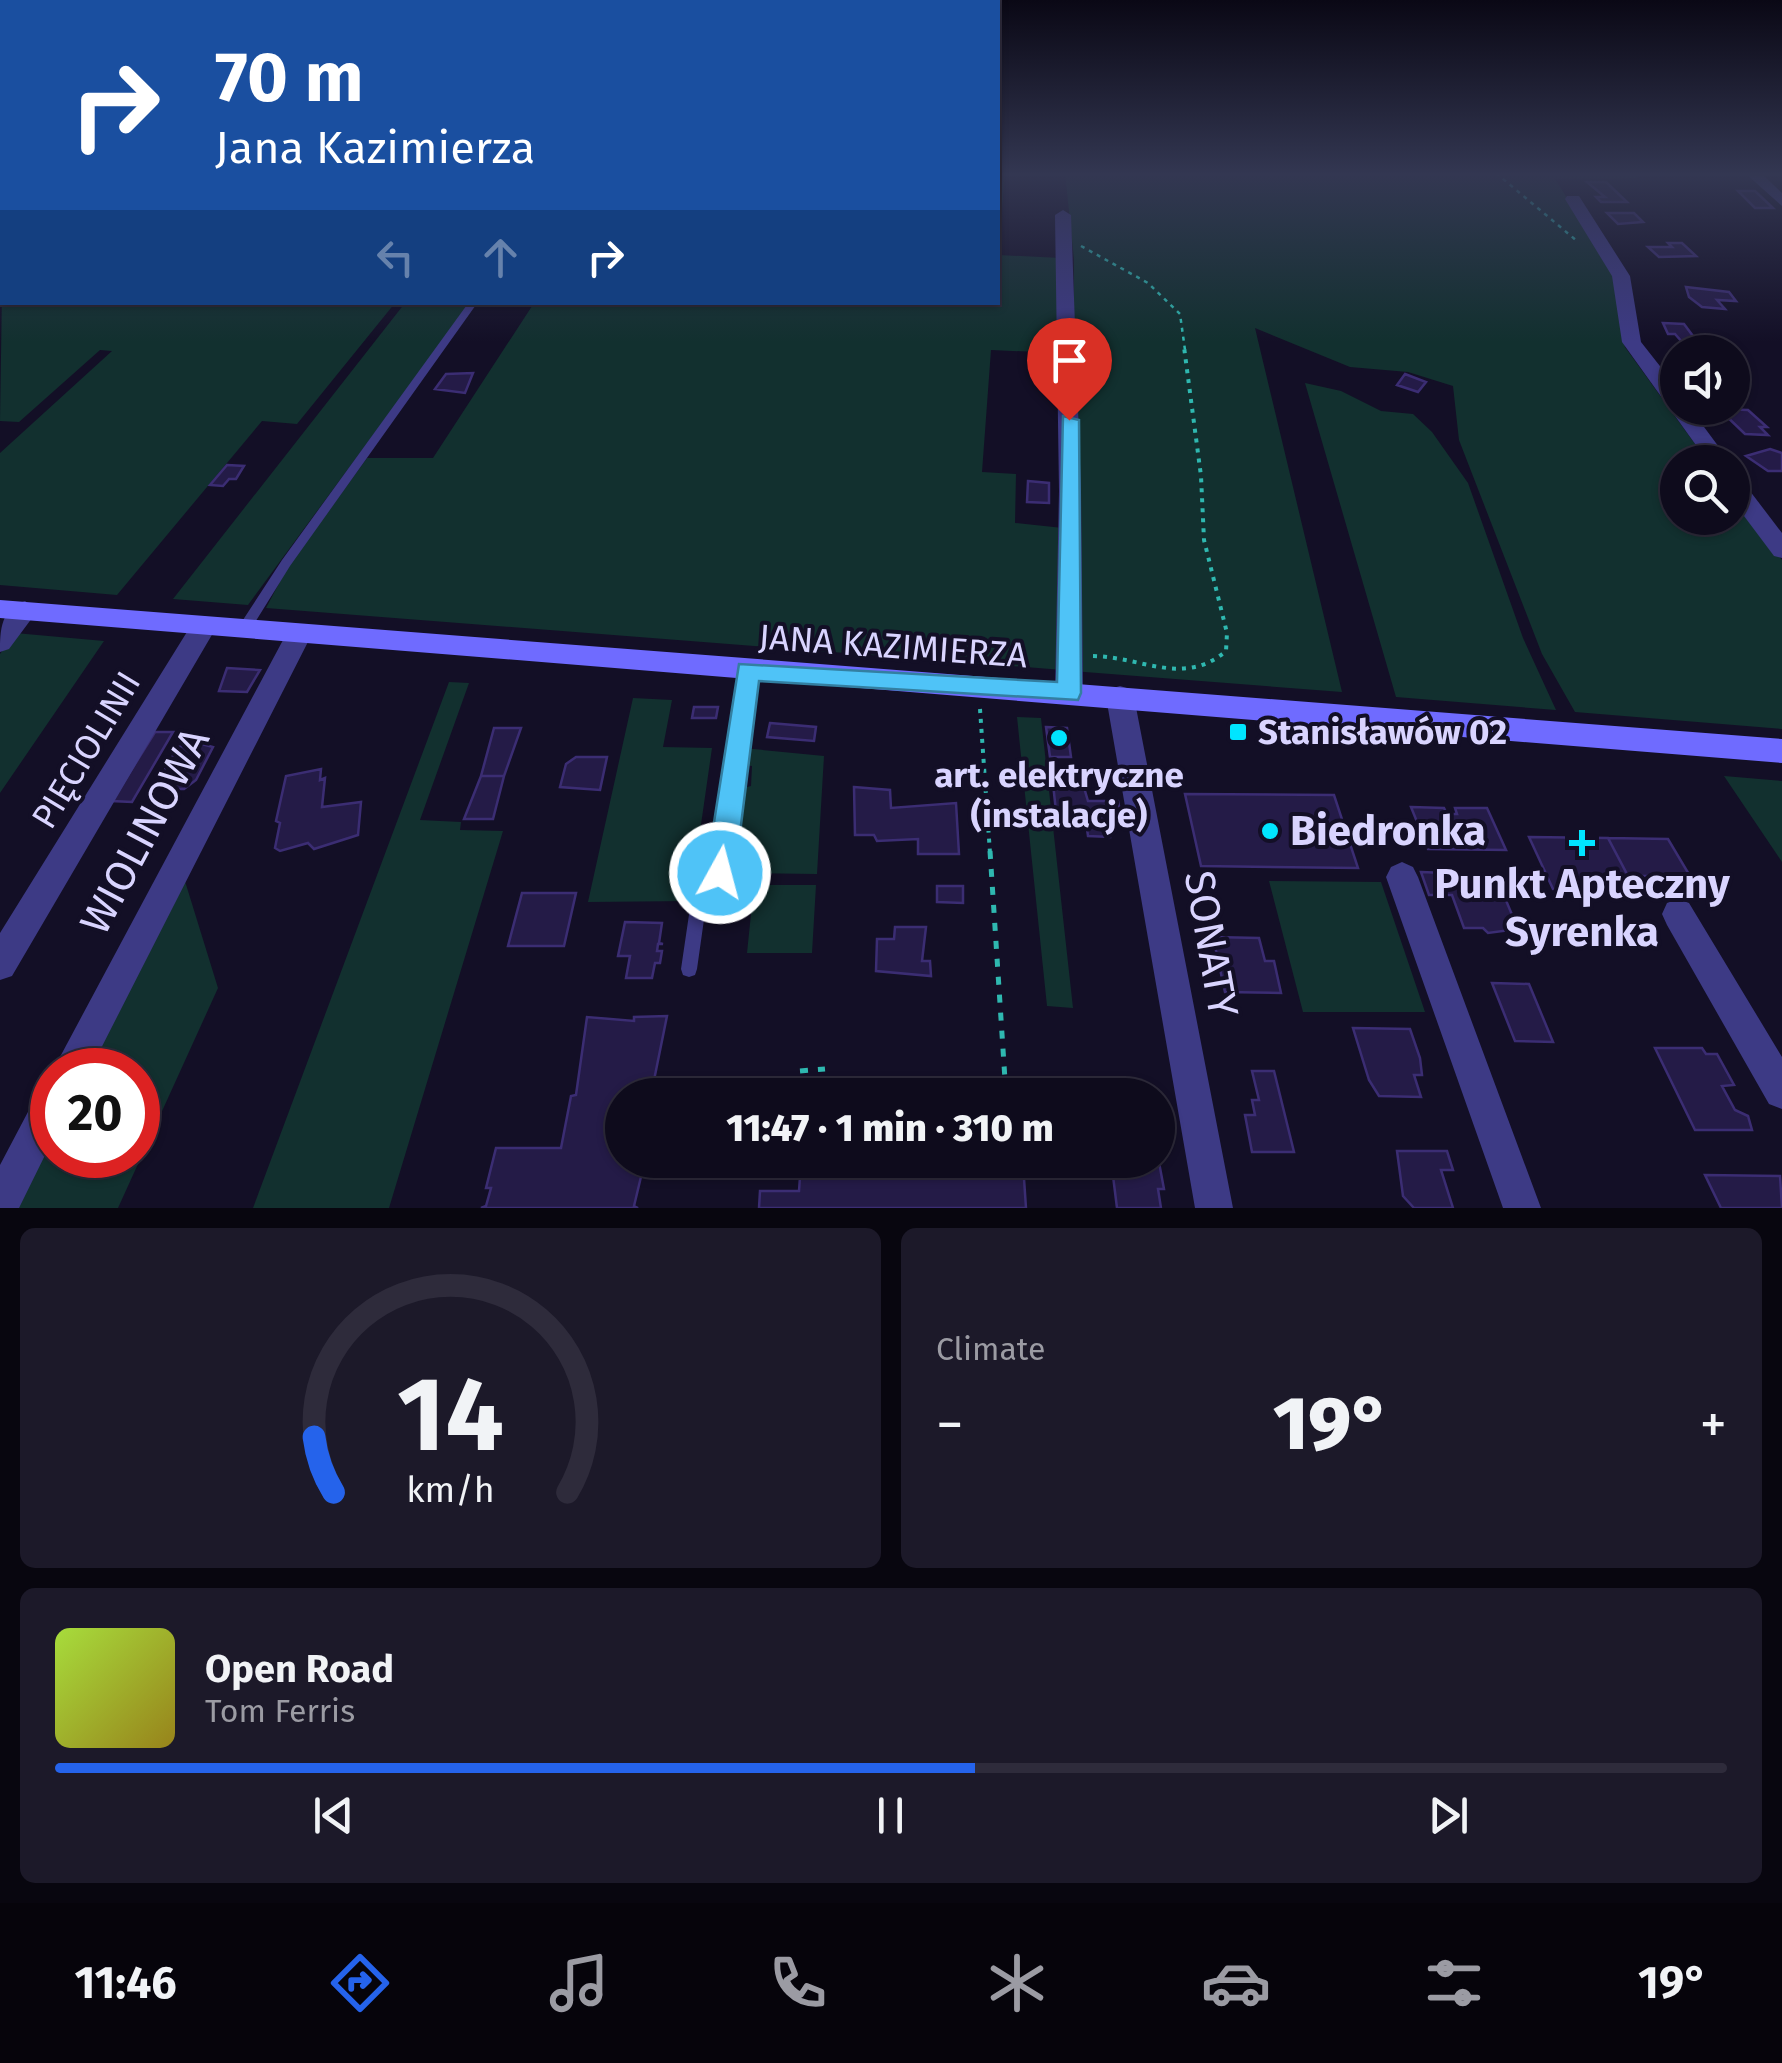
<!DOCTYPE html>
<html lang="en">
<head>
<meta charset="utf-8">
<style>
  :root { --surface:#0e0b1c; --page:#1c1929; --text:#f1f3f6; --muted:#9b9ba3; --line:#2e2b3b; --accent:#2563eb }
  body { margin:0; font-family:"Fira Sans",sans-serif; background:var(--page); color:var(--text); height:100vh; display:flex; flex-direction:column; font-size:38px; white-space:nowrap }
  * { box-sizing:border-box; margin:0 }
  p { font-size:32px; color:var(--muted) }
  .icon { flex:none; width:55px; height:55px; fill:none; stroke:currentColor; stroke-width:2; stroke-linecap:round; stroke-linejoin:round }
  .map { position:relative; height:1208px; overflow:hidden }
  .sheet { display:flex; flex-direction:column; gap:20px; padding:20px; background:#08060f; flex:1 }
  .sheet>* { flex:none }
  .top-card { position:absolute; left:0px; top:0px; width:1000px; height:305px; box-shadow:0 2px 8px #0004,0 0 0 2px var(--line); background:#1a4fa0; color:#fff; overflow:hidden }
  .buttons { position:absolute; left:1660px; top:335px; display:grid; gap:20px }
  .buttons a { display:grid; place-items:center; width:90px; height:90px; border-radius:50%; background:var(--surface); box-shadow:0 2px 8px #0004,0 0 0 2px var(--line); font-size:50px }
  .speed { position:absolute; left:30px; top:1048px; display:flex; gap:20px; font-size:50px; font-weight:700; text-align:center }
  .speed>* { display:grid; place-content:center; width:130px; height:130px; border-radius:50%; background:var(--surface); box-shadow:0 2px 8px #0004,0 0 0 2px var(--line); line-height:1 }
  .speed .limit { border:15px solid #d22; background:#fff; color:#111 }
  .pin { position:absolute; display:grid; place-items:center; width:85px; height:85px; color:#fff; margin:-102px -42px; border-radius:50% 50% 50% 0; rotate:-45deg; box-shadow:0 0 10px #0007 }
  .pin .icon { rotate:45deg }
  .me { position:absolute; width:110px; margin:-55px; rotate:7deg; stroke-linejoin:round; filter:drop-shadow(0 0 8px #0008) }
  .turn { display:flex; align-items:center; gap:35px; height:210px; padding:0 50px; font-size:45px }
  .turn .icon { width:130px; height:130px; stroke-width:2.5 }
  .turn b { display:block; font-size:70px; line-height:85px }
  .lanes { display:flex; align-items:center; height:95px; padding:0 50px; background:#0003; justify-content:center; gap:50px; direction:ltr }
  .lanes .off { opacity:.35 }
  .big { font-size:75px; font-weight:800; line-height:1.1 }
  .sheet .card { flex:1; display:flex; flex-direction:column; justify-content:center; gap:15px; min-width:0; padding:0 35px; border-radius:15px; background:var(--page) }
  .sheet .dial { align-items:center; gap:0 }
  .dial svg { height:260px; overflow:visible; fill:none; stroke:var(--line); stroke-width:7; stroke-linecap:round; text-anchor:middle }
  .dial text { fill:var(--text); stroke:none }
  .song { display:flex; align-items:center; gap:30px }
  .cover { width:120px; height:120px; border-radius:15px; background:linear-gradient(135deg,hsl(80 70% 55%),hsl(50 70% 35%)) }
  .played { height:10px; border-radius:5px; background:linear-gradient(90deg,var(--accent) 55%,var(--line) 55%) }
  .keys { display:flex; justify-content:space-around; direction:ltr }
  .heat { display:flex; justify-content:space-between; align-items:center; font-size:55px; direction:ltr }
  .sheet .tiles { flex:1; display:grid; gap:20px; grid-template-columns:1fr 1fr }
  .card:last-child { grid-column:span 2 }
  .trip { position:absolute; left:605px; top:1078px; width:570px; height:100px; border-radius:50px; background:var(--surface); box-shadow:0 2px 8px #0004,0 0 0 2px var(--line); font-weight:800; line-height:100px; text-align:center }
  .tabs { display:flex; height:160px; justify-content:space-around; align-items:center; background:#06040b; color:var(--muted) }
  .tabs .icon { width:70px; height:70px }
  .tabs .selected { color:var(--accent) }
  .tabs b { font-size:45px; color:var(--text) }
  .map>svg:first-child { display:block }
</style>
</head>
<body>
<div class="map">
<svg width="1782" height="1208" viewBox="0 0 1782 1208">
  <rect width="100%" height="100%" fill="#130f26"/>
  <path fill="#12302f" d="M998 173H1005L998 255 1061 258 1063 353 991 350 982 472 1016 474 1015 523 1063 528V670L266 608 286 570 367 458H433L534 303 998 302Z
    M1065 173H1632L1637 178 1555 179 1615 274 1625 347 1708 462H1678V518H1732L1733 496 1782 560V729L1575 712 1542 654 1459 440 1453 386 1408 372 1350 367 1255 328 1342 692 1072 671 1074 259Z
    M2 290V302L395 303 297 424 262 421 117 595 0 585V453L112 351 100 350 19 422 0 421Z
    M405 303H470L248 605 173 599Z
    M1305 383 1341 391 1381 411 1413 414 1432 432 1468 483 1523 638 1556 710 1396 697Z
    M15 633 104 641 0 793V654Z
    M449 682 469 683 420 820 461 822 460 830 503 831 389 1208H253Z
    M633 698 672 700 663 747 712 748 690 901 588 902Z
    M1017 717 1041 718 1073 1008 1047 1006Z
    M743 748 824 756 817 874 730 873 739 789 751 786 752 766 742 765Z
    M1724 776 1782 781V862Z
    M184 878 218 988 118 1208H11L52 1128V1155H138V1070H83Z
    M1269 881 1381 882 1425 1012H1303Z
    M754 885H816L812 953H747Z"/>
  <path fill="#241b47" stroke="#3b2d73" stroke-width="2.5" d="M1587 182H1606L1627 202H1601L1596 197H1605Z
    M1738 191H1755L1773 208H1755Z
    M1607 213H1634L1643 222 1618 224Z
    M1668 243H1682L1696 256 1659 257 1648 247H1672Z
    M1686 287 1729 292 1736 301 1717 300 1725 309 1702 307 1689 297Z
    M1663 323 1684 324 1699 344 1683 343 1675 334H1668Z
    M473 373 465 393 435 389 446 374Z
    M1405 374 1426 382 1418 392 1397 385Z
    M1719 409 1748 410 1767 427H1760L1768 435 1745 434Z
    M1770 449 1782 453V471H1768L1746 456Z
    M227 465 244 466 236 479H229L223 486 210 485Z
    M1028 481 1049 483V503L1027 502Z
    M227 668 260 670 247 692 219 691Z
    M694 707H718L716 718H692Z
    M770 723 816 727 814 741 767 737Z
    M1046 727 1067 728 1071 757H1050Z
    M494 728H521L504 776H481Z
    M155 732H173L132 802 112 801Z
    M198 743 213 747 196 780 184 789H169L171 780H159L178 747Z
    M576 757H607L600 790 560 787 566 764Z
    M321 769 320 780 325 778 322 807 361 802 358 835 314 849 308 843 280 851 275 848 280 823 276 821 286 776Z
    M1052 774H1080L1088 801H1118L1122 821H1108L1110 837 1088 836 1086 822 1057 821Z
    M481 776H504L493 819H464Z
    M854 787 890 790 891 808 956 803 959 854H918V839L877 841 874 835H855Z
    M1185 794 1334 795 1358 868 1201 866Z
    M1411 807 1444 808 1447 814H1457L1455 808H1487L1506 850 1428 849Z
    M1529 837 1608 838 1628 876 1603 875 1610 889H1553Z
    M1608 838 1668 839 1690 876H1628Z
    M1421 872 1445 873 1447 878 1497 879 1518 929 1488 933 1483 928H1464L1452 895H1429Z
    M937 886H963V903L937 902Z
    M522 893H576L564 946H508Z
    M625 922 662 923 659 943 663 944H658L657 951H662L660 963H655L652 978H626L630 956H618Z
    M895 927H926L922 961H930L931 976 876 971 877 939H894Z
    M1213 937 1259 938 1265 961H1274L1281 993 1225 992Z
    M1492 983 1529 984 1553 1042 1515 1041Z
    M667 1016 651 1095H622V1160H645L634 1206 638 1208H481L486 1206 491 1188H486L496 1148H561L571 1096 576 1095 587 1017 634 1021V1017Z
    M1353 1028 1410 1029 1420 1058 1422 1075H1414L1421 1097 1379 1096 1369 1080Z
    M1655 1048H1702L1706 1054H1717L1734 1085 1722 1086 1735 1110 1748 1116 1752 1130H1695Z
    M1252 1071H1274L1294 1152H1252L1245 1115H1255L1252 1100H1259Z
    M1397 1151H1447L1453 1170H1441L1453 1208H1414L1403 1196Z
    M1158 1157 1164 1189H1158L1161 1208H1117L1111 1160Z
    M801 1163 1023 1164 1026 1208H759L760 1191H799Z
    M1705 1175 1780 1176 1782 1208H1721Z"/>
  <g fill="none" stroke-linecap="round" stroke-linejoin="round">
    <path stroke="#2fb8b0" stroke-width="2.5" stroke-dasharray="4 5" stroke-linecap="butt" d="M1496 173 1577 241
      M1081 246 1148 283 1180 314 1185 350"/>
    <path stroke="#2fb8b0" stroke-width="4" stroke-dasharray="4 6" stroke-linecap="butt" d="M1093 656C1142 657 1184 687 1226 651L1227 633 1204 540 1201 476 1184 347
      M980 709 990 853"/>
    <path stroke="#2fb8b0" stroke-width="5" stroke-dasharray="8 10" stroke-linecap="butt" d="M990 851 1006 1095
      M800 1071 825 1069"/>
    <path fill="#3d3a85" fill-rule="evenodd" d="M469 302H478L290 566 249 632H239L238 629 239 626 282 560Z
      M748 666 753 667 755 671 728 873 726 878 720 880 714 878 713 869 711 870 697 969 695 975 689 977 683 975 681 969 696 867 699 862 716 846 741 671 743 667Z"/>
    <path fill="#3d3a85" fill-rule="evenodd" d="M1745 173H1761L1782 193V206Z
      M1567 196H1579L1630 276 1641 342 1678 389V408H1690L1730 462H1708L1622 342 1612 276 1565 199Z
      M1063 210 1071 215 1081 491 1083 693 1079 701 1069 704 1059 701 1055 693 1059 491 1055 215Z
      M1732 476 1740 478 1782 533V558L1774 556 1732 500Z
      M25 601 38 610 9 649 0 652C0 630 1 608 25 601Z
      M204 616 213 619 217 626 213 633 12 976 0 980V933L195 619Z
      M299 624 308 627 312 634 90 1070H53L290 627Z
      M1120 686 1130 689 1134 697 1233 1208H1195L1106 697 1110 689Z
      M1402 862 1413 867 1418 877 1541 1208H1503L1386 877 1391 867Z
      M1678 899 1689 903 1782 1057V1109L1769 1104 1667 925 1662 914 1667 903Z
      M52 1086V1141L19 1208H0V1165L39 1091Z"/>
    <path fill="#6f6bff" fill-rule="evenodd" d="M0 600 1782 739V763L0 618Z"/>
  </g>
  <linearGradient id="sky" x2="0" y2="1"><stop stop-color="#0a0815"/><stop offset="0.51" stop-color="#333752"/><stop offset="1" stop-color="#333752" stop-opacity="0"/></linearGradient>
  <rect width="1782" height="342" fill="url(#sky)"/>
  <path fill="#4fc3f7" stroke="#337fa1" stroke-width="2.5" d="M1063 416 1079 420 1081 693 1078 700 759 681 735 873 731 882 720 886 710 882 706 873 739 664 1057 682Z"/>
  <g fill="#00e5ff" stroke="#130f26" stroke-width="4">
    <rect x="1228" y="722" width="20" height="20" rx="5"/>
    <circle cx="1059" cy="738" r="10"/>
    <circle cx="1270" cy="831" r="10"/>
    <path d="M1577 828h10v10h10v10h-10v10h-10v-10h-10v-10h10z"/>
  </g>
  <g text-anchor="middle" dominant-baseline="central" stroke-width="8" stroke-linejoin="round" paint-order="stroke">
    <g font-size="35" fill="#d9d4ff" stroke="#130f26">
      <text transform="translate(893 646) rotate(4)">JANA KAZIMIERZA</text>
      <text transform="translate(86 750) rotate(-59)">PIĘCIOLINII</text>
    </g>
    <g font-size="35" font-weight="bold" fill="#d9d4ff" stroke="#130f26" text-anchor="start">
      <text x="1258" y="732">Stanisławów 02</text>
      <text x="1059" y="775" text-anchor="middle">art. elektryczne<tspan x="1059" dy="40">(instalacje)</tspan></text>
    </g>
    <g font-size="42" fill="#d9d4ff" stroke="#130f26">
      <text transform="translate(145 831) rotate(-62)">WIOLINOWA</text>
      <text transform="translate(1211 944) rotate(80)">SONATY</text>
    </g>
    <g font-size="42" font-weight="bold" fill="#d9d4ff" stroke="#130f26" text-anchor="start">
      <text x="1290" y="831">Biedronka</text>
      <text x="1582" y="884" text-anchor="middle">Punkt Apteczny<tspan x="1582" dy="48">Syrenka</tspan></text>
    </g>
  </g>
</svg>
<div class="buttons">
<a><svg class="icon" aria-label="sound" viewBox="0 0 24 24"><path d="M4 9h4l5-4v14l-5-4H4zM17 9q2 3 0 6"/></svg></a>
<a><svg class="icon" aria-label="search" viewBox="0 0 24 24"><circle cx="10" cy="10" r="6"/><path d="M15 15l6 6"/></svg></a>
</div>
<div class="speed"><div class="limit">20</div></div>
<div class="pin" style="left:1069px;top:420px;background:#d93025"><svg class="icon" aria-label="arrive" viewBox="0 0 24 24"><path d="M6 21V4h12l-3 4 3 4H6"/></svg></div>
<svg class="me" style="left:720px;top:873px" viewBox="-20 -20 40 40"><circle r="17" fill="#4fc3f7" stroke="#fff" stroke-width="3"/><path d="M0-11L8 9 0 5-8 9z" fill="#fff"/></svg>
<div class="trip">11:47 · 1 min · 310 m</div>
<div class="top-card">
<div class="turn"><svg class="icon" aria-label="right" viewBox="0 0 24 24"><path d="M7 20v-9h11M14 6l5 5-5 5"/></svg><div><b>70 m</b>Jana Kazimierza</div></div>
<div class="lanes"><svg class="icon off" aria-label="left" viewBox="0 0 24 24"><path d="M17 20v-9H6M10 6l-5 5 5 5"/></svg><svg class="icon off" aria-label="ahead" viewBox="0 0 24 24"><path d="M12 20V5M6 11l6-6 6 6"/></svg><svg class="icon" aria-label="right" viewBox="0 0 24 24"><path d="M7 20v-9h11M14 6l5 5-5 5"/></svg></div>
</div>
</div>
<section class="sheet">
<div class="tiles">
<div class="card dial"><svg viewBox="0 0 100 80">
<path d="M14 69A42 42 0 1 1 86 69"/>
<path d="M14 69A42 42 0 0 1 8 52" stroke="#2563eb"/>
<text x="50" y="56" font-size="32" font-weight="700">14</text>
<text x="50" y="72" font-size="11">km/h</text>
</svg></div>
<div class="card"><p>Climate</p>
<div class="heat"><a>−</a><b class="big">19°</b><a>+</a></div>
</div>
<div class="card">
<div class="song"><i class="cover"></i><div><b>Open Road</b><p>Tom Ferris</p></div></div>
<div class="played"></div>
<div class="keys"><svg class="icon" aria-label="previous" viewBox="0 0 24 24"><path d="M18 5L8 12l10 7zM5 5v14"/></svg><svg class="icon" aria-label="pause" viewBox="0 0 24 24"><path d="M8 5v14M16 5v14"/></svg><svg class="icon" aria-label="next" viewBox="0 0 24 24"><path d="M6 5l10 7-10 7zM19 5v14"/></svg></div>
</div>
</div>
</section>
<nav class="tabs">
<b>11:46</b>
<svg class="icon selected" aria-label="directions" viewBox="0 0 24 24"><path d="M12 3l9 9-9 9-9-9zM9 14v-3h6M13 9l2 2-2 2"/></svg>
<svg class="icon" aria-label="music" viewBox="0 0 24 24"><path d="M9 18V5l10-2v13"/><circle cx="6" cy="18" r="3"/><circle cx="16" cy="16" r="3"/></svg>
<svg class="icon" aria-label="phone" viewBox="0 0 24 24"><path d="M5 4h4l2 5-3 2q2 4 5 5l2-3 5 2v4C11 20 4 13 5 4z"/></svg>
<svg class="icon" aria-label="climate" viewBox="0 0 24 24"><path d="M12 3v18M4 7l16 10M4 17L20 7"/></svg>
<svg class="icon" aria-label="car" viewBox="0 0 24 24"><path d="M5 17H2v-5l4-1 3-4h7l3 4 3 1v5h-3M9 17h6M6 11h13"/><circle cx="7" cy="17" r="2"/><circle cx="17" cy="17" r="2"/></svg>
<svg class="icon" aria-label="filters" viewBox="0 0 24 24"><path d="M4 7h16M4 17h16"/><circle cx="9" cy="7" r="2"/><circle cx="15" cy="17" r="2"/></svg>
<b>19°</b>
</nav>
</body>
</html>
